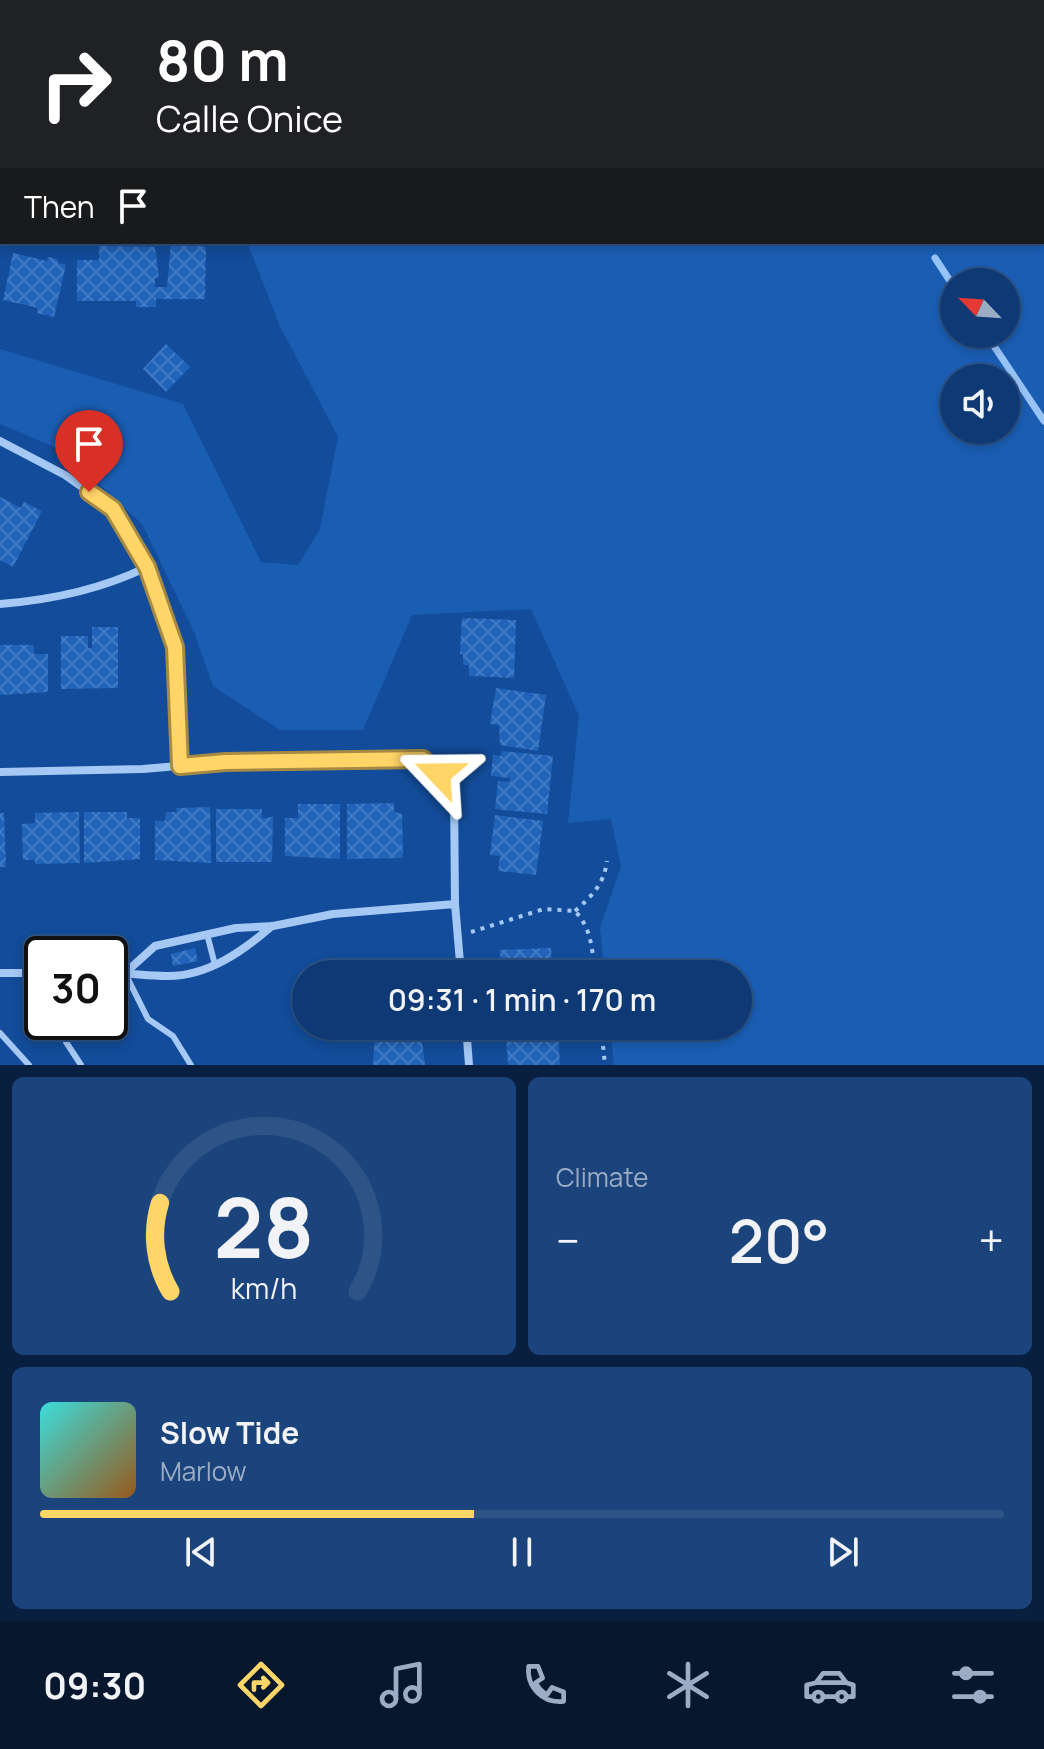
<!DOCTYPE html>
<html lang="en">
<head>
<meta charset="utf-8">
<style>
  :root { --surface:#0e3974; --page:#1c447c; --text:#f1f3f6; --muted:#9bacc5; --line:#2e5386; --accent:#ffd568 }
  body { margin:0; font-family:Manrope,sans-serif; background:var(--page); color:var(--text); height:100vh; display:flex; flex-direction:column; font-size:30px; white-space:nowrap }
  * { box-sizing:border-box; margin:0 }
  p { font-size:26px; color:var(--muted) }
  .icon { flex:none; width:44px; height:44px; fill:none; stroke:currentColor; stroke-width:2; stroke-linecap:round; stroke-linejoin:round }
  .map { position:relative; height:1065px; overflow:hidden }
  .drawer { display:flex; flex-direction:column; gap:12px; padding:12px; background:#081f40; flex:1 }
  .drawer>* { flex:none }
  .banner { position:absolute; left:0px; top:0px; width:1044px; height:244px; box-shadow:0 4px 12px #0003,0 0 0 2px var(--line); background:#202124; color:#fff; overflow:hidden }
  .needle { width:52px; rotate:295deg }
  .controls { position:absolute; left:940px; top:268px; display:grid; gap:16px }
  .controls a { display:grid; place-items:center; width:80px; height:80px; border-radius:50%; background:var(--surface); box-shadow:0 4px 12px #0003,0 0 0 2px var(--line); font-size:40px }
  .speed { position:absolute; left:24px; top:936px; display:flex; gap:16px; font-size:40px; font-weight:700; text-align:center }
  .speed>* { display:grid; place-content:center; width:104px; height:104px; border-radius:50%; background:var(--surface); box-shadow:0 4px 12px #0003,0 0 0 2px var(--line); line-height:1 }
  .speed .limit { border:4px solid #111; border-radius:12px; background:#fff; color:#111 }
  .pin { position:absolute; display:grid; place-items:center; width:68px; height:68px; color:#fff; margin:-82px -34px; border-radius:50% 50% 50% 0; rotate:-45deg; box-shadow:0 0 8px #0007 }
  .pin .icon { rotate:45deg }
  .me { position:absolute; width:88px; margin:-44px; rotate:293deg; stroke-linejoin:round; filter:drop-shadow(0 0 6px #0008) }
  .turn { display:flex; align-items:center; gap:28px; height:168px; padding:0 24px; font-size:36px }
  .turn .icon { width:104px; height:104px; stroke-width:2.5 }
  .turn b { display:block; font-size:56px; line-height:68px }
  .then { display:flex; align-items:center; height:76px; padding:0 24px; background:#0003; gap:16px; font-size:30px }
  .big { font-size:60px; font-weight:600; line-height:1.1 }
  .drawer .widget { flex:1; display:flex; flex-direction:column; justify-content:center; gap:12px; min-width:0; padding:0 28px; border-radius:12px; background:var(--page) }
  .drawer .dial { align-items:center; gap:0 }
  .dial svg { height:208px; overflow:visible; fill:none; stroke:var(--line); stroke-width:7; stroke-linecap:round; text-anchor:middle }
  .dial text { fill:var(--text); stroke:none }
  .song { display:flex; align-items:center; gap:24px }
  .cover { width:96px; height:96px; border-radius:12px; background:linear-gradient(135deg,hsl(180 70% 55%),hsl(30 70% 35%)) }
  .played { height:8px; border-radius:4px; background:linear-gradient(90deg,var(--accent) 45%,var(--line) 45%) }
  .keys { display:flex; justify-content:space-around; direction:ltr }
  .heat { display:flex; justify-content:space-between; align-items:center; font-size:44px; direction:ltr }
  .drawer .tiles { flex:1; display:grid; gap:12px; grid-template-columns:1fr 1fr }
  .widget:last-child { grid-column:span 2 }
  .trip { position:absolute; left:292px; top:960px; width:460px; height:80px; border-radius:40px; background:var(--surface); box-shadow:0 4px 12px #0003,0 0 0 2px var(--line); font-weight:600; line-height:80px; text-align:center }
  .dock { display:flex; height:128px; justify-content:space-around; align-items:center; background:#06172e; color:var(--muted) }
  .dock .icon { width:56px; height:56px }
  .dock .on { color:var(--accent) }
  .dock b { font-size:36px; color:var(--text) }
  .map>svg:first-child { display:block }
</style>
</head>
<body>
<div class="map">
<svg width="1044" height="1065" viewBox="0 0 1044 1065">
  <defs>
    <pattern id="building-cross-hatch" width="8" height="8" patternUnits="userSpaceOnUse" patternTransform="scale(2)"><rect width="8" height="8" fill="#2063b9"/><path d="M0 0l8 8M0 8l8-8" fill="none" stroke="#417ac4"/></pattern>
  </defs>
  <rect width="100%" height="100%" fill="#124c9a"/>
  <path fill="#1a5eb4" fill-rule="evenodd" d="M195 0H1044V1065H614L610 1026H738V974H605L600 928 621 866 611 819 568 823 579 716 531 609 412 615 363 730H280L213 686 194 632 142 524 64 451 0 424V349L183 404 261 562 298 565 320 529 338 437 280 326 247 242H1042V2H193ZM954 282H1006V334H954ZM954 378H1006V430H954Z"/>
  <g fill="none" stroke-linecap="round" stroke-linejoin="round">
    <path stroke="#97c3f7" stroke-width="7" d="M935 258 954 287
      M986 334 1044 421"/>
  </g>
  <path fill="url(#building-cross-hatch)" d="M171 243H199V246L206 247 205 299H156V307H136V301H77V260H99V246L155 247 159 278H155V287H167Z
    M13 253 47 261 48 257 57 259 58 263 66 265 54 317 37 313 38 308 3 300Z
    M166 344 190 367 166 392 143 369Z
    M0 497 21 508 24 502 42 511 13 567 0 560Z
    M462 618 516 620 514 678 469 676V665H463V654H460Z
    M92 627H118V688L61 689V636H88V648H92Z
    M0 645H34V654H48V692L0 695Z
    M496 688 546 695 538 751 500 745 499 725 490 724Z
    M502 751 553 756 547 814 495 809 498 781 510 782V778L491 776 493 755 501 756Z
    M394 803V812L402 814 403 858 347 859V804Z
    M298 804H340V859L285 856V818H298Z
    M210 807 211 863 155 860V821H165L166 812H177L176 808Z
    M216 809H262V818L273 817 272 862H216Z
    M79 812 80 863 35 864V860H23L22 824 35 823V813Z
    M84 812H127V818H140V859L84 863Z
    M0 813H4L6 867H0Z
    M495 815 543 821 536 875 498 871 500 856 490 855Z
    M195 948 198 961 173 966 171 954Z
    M551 948 552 974H501L500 950Z
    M407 962V974H367V964Z
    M513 1026H558L560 1065H508L506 1035H513Z
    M421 1033 425 1065H373L375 1035Z"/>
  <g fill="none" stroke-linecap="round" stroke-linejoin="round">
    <path stroke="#a5c8f4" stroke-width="4" stroke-dasharray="4 6" stroke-linecap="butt" d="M575 911C592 896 604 884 607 861
      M471 932 544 909 575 911C592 929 592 950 595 974
      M601 1026 605 1065"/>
    <path stroke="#a5c8f4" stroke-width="6" d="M207 934 215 965
      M125 973 148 1019 173 1036 191 1065
      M63 1022 66 1042 81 1065
      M0 1033 29 1065"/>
    <path stroke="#a5c8f4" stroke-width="8" d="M0 158 2 160
      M0 441 65 475 113 509 147 567 175 647 180 766
      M0 604C51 600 102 589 147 567
      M0 772 143 769 225 762 423 759 454 789 455 904 461 974
      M0 973H42
      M110 973C129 973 148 976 166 976 207 977 243 951 272 926
      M125 973 155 946 236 928 273 926 333 914 455 904
      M466 1026 469 1065"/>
  </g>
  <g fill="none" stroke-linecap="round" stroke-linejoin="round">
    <defs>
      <path id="route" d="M89 492 113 509 147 567 175 647 180 766 225 762 423 759 439 774"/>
    </defs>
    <use href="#route" stroke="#a68a44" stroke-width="20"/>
    <use href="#route" stroke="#ffd568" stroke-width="14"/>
  </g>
</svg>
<div class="controls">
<a><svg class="needle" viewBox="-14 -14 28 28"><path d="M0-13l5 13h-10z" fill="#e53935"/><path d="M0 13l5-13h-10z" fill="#9bacc5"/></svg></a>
<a><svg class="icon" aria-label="sound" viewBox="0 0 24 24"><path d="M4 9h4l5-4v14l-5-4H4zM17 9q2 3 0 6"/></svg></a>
</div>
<div class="speed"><div class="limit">30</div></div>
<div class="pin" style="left:89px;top:492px;background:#d93025"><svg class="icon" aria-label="arrive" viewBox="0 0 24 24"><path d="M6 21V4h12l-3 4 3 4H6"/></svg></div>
<svg class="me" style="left:439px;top:774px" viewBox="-20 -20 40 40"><path d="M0-17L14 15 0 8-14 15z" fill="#ffd568" stroke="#fff" stroke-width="4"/></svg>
<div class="trip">09:31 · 1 min · 170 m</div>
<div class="banner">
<div class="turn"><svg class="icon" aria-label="right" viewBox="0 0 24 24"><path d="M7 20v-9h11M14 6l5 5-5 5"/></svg><div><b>80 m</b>Calle Onice</div></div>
<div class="then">Then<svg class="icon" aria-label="arrive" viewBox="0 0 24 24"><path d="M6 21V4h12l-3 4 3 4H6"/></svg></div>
</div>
</div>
<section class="drawer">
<div class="tiles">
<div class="widget dial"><svg viewBox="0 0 100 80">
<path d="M14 69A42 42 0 1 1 86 69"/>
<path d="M14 69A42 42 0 0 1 10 35" stroke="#ffd568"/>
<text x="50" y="56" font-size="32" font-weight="700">28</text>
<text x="50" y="72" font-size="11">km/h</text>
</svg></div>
<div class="widget"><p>Climate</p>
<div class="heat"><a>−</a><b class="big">20°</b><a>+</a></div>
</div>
<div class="widget">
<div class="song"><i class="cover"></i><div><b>Slow Tide</b><p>Marlow</p></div></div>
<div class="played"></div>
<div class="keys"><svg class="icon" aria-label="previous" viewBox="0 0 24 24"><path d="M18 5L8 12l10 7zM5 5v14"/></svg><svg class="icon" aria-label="pause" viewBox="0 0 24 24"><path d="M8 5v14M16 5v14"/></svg><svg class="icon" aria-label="next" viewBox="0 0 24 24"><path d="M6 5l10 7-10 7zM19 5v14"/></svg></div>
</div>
</div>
</section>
<nav class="dock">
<b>09:30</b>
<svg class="icon on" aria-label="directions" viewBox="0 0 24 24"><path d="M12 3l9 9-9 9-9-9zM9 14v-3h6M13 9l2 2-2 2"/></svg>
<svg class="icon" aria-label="music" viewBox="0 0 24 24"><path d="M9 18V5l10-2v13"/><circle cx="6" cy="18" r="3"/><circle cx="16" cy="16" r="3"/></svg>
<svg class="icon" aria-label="phone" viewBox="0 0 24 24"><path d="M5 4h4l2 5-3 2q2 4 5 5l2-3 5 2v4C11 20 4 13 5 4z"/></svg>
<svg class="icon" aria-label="climate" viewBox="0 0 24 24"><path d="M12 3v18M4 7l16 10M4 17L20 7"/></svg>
<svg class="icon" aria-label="car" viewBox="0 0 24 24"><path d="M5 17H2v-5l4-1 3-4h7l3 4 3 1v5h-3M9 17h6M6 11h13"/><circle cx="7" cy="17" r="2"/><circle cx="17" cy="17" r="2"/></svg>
<svg class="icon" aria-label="filters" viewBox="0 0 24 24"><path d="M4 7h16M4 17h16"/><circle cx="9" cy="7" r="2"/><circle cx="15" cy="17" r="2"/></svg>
</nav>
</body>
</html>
